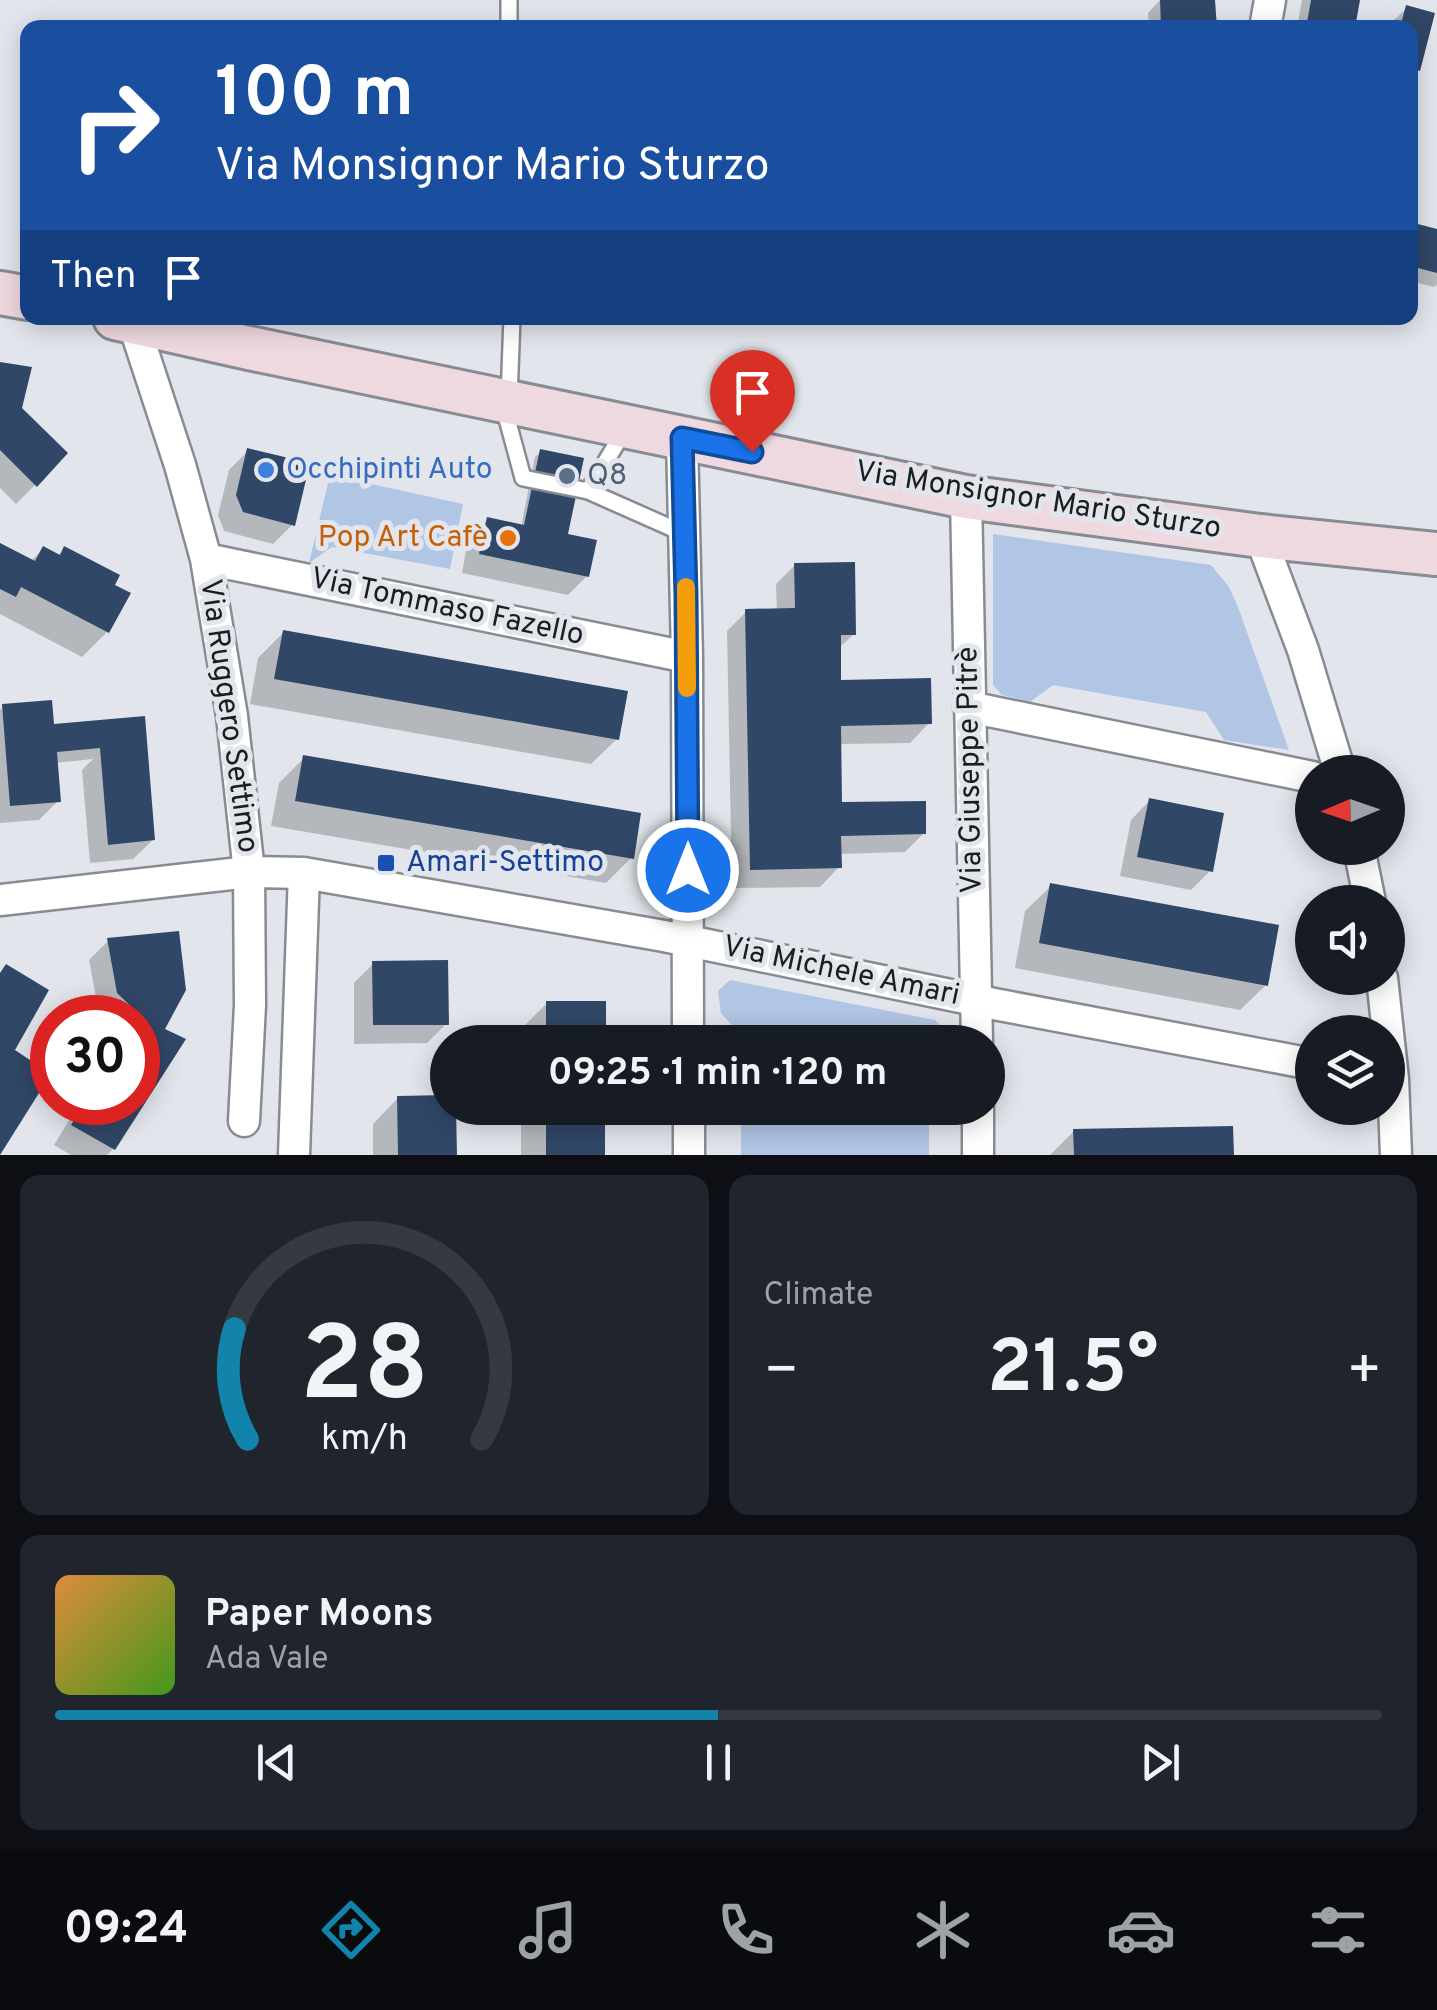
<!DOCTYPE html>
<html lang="en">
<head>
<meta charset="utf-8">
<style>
  :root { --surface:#171b24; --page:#20242c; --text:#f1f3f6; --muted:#9ea1a6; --line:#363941; --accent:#1283aa }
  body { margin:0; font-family:Overpass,sans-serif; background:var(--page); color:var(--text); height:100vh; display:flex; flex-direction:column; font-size:38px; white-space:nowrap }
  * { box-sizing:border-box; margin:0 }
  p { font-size:32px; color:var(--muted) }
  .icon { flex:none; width:55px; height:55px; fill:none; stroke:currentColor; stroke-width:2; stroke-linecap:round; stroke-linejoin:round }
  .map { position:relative; height:1155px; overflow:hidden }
  .details { display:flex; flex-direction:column; gap:20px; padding:20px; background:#0d0f14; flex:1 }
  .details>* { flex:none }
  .banner { position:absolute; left:20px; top:20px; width:1398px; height:305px; border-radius:20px; box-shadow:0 5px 25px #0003; background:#1a4fa0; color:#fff; overflow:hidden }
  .needle { width:65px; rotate:268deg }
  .fabs { position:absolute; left:1295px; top:755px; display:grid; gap:20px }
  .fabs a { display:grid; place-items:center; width:110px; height:110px; border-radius:50%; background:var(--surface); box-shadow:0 5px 25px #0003; font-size:50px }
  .speed { position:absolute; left:30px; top:995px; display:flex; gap:20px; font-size:50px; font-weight:700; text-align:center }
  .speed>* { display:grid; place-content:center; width:130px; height:130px; border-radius:50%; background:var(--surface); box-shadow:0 5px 25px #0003; line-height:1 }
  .speed .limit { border:15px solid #d22; background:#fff; color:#111 }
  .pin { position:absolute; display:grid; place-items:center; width:85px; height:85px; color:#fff; margin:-102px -42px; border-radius:50% 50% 50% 0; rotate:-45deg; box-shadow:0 0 10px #0007 }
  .pin .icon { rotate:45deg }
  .me { position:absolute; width:110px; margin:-55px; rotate:0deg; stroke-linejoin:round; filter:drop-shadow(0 0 8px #0008) }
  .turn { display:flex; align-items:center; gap:35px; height:210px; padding:0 30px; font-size:45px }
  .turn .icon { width:130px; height:130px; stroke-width:2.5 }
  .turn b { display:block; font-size:70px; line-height:85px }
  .then { display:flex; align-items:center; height:95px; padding:0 30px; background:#0003; gap:20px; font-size:38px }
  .big { font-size:75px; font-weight:700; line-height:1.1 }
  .details .tile { flex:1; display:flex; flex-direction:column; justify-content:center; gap:15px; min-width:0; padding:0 35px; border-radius:20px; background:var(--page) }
  .details .dial { align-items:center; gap:0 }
  .dial svg { height:260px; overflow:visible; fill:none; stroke:var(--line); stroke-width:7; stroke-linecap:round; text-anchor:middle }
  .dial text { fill:var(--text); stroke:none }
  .song { display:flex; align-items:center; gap:30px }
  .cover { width:120px; height:120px; border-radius:15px; background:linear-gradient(135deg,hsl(30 70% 55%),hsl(100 70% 35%)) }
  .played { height:10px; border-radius:5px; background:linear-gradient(90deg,var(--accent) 50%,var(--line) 50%) }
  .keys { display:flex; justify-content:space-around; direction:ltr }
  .heat { display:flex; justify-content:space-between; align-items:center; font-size:55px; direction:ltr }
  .details .tiles { flex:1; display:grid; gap:20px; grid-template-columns:1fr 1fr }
  .tile:last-child { grid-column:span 2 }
  .trip { position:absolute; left:430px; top:1025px; width:575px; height:100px; border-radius:50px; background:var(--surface); box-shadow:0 5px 25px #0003; font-weight:700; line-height:100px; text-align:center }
  .tab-bar { display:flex; height:160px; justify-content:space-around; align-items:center; background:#090b0e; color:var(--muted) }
  .tab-bar .icon { width:70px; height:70px }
  .tab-bar .current { color:var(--accent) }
  .tab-bar b { font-size:45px; color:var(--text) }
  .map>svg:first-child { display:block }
</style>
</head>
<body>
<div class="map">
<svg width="1437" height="1155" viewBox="0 0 1437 1155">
  <rect width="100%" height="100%" fill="#e2e6ec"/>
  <path fill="#b1c5e4" d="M330 475 463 504 450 569 332 547 309 563Z
    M993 534 1211 565 1229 587 1238 607 1289 750 1224 740 1206 712 1053 685 1030 702 1002 695 993 685Z
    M730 980 935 1020 948 1033V1042H742V1037L721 1013 718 991Z
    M741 1108H929V1155H741Z"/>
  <path fill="#0003" d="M1160 0H1213L1214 28H1149L1148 13Z
    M1302 0H1358L1353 28H1297Z
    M1407 8 1418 70 1410 77V28H1392L1394 20Z
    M1410 224 1437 232V285L1434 287 1410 281Z
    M0 364 19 409 35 485 16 504 0 488Z
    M248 451 293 524 273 544 224 531 218 515 229 470Z
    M541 452 565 536 587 576 568 595 462 573 468 539 488 520 521 527 535 457Z
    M0 546 30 562 43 549 57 556 65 549 107 632 82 657 0 614Z
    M795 565 854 634 838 649 839 683 929 723 910 743 838 744 840 805 924 833 905 852 839 854V867L820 887 732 888 727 631 746 612 777 611 776 584Z
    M283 633 617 739 591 764 250 704 258 658Z
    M3 707 52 730 142 719 153 840 133 859 90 863 82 770 93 759 55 763 58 801 39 820 0 823V710Z
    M304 758 631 858 606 883 271 826 279 783Z
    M1150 800 1210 871 1191 890 1120 876 1131 820Z
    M1051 886 1266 985 1240 1010 1015 968 1025 911Z
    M108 941 162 1030 183 1040 113 1149 107 1155H71L54 1145 80 1102H138V1018H104L99 1013 89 960Z
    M373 964 446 1024 427 1043 354 1044V983Z
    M547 1003H603V1042H521V1029Z
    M398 1098 454 1108 455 1155H373V1124Z
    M521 1108H603V1155H521Z
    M1074 1131 1232 1155H1050Z"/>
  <path fill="#314767" d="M1160 0H1215L1217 28H1161Z
    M1311 0H1360L1355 28H1306Z
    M1406 5 1435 13 1420 71 1410 68V28H1400Z
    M1410 222 1437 229V273L1410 266Z
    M0 362 32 367 22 408 68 453 37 487 0 450Z
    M247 448 310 463 295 526 243 512 236 495Z
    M540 449 584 458 568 534 597 540 589 577 479 554 487 517 524 525Z
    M0 543 35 561 43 546 60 555 64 546 120 575 115 585 131 593 109 633 21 587 16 597 0 589Z
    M855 562 856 635H841V680L931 678 932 724 841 726 842 802 926 801V834L841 836 842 868 750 870 745 609 795 608 794 563Z
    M283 630 628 691 619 740 274 679Z
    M52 700 54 724 145 716 155 840 108 845 100 748 57 752 61 802 10 806 2 704Z
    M303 755 641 813 634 859 295 801Z
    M1149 798 1224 813 1213 872 1137 857Z
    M1050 883 1279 925 1268 986 1039 943Z
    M179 931 186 990 165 1029 186 1039 115 1150 71 1125 85 1102H138L139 1014 117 993 107 938Z
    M448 960 449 1025H373L372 961Z
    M6 964 49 990 15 1050 51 1074 0 1155V973Z
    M546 1001H606V1042H546Z
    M448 1095V1108H456L457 1155H398L397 1096Z
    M546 1108H605V1155H546Z
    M1233 1126 1234 1155H1074L1073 1129Z"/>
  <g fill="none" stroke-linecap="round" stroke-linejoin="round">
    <defs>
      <path id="lane" d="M509 28V0
        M509 398 512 318
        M503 404 523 478 588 491 626 428
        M588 491 685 534"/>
      <path id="street" d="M1265 28 1270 0
        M133 322 180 465 206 559 232 716 249 872 250 1005 244 1121
        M682 438 687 657 688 1042
        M966 497 977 1042
        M1260 536 1303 650 1340 772
        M206 559 687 657
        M969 707 1312 777
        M1359 848 1370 902
        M0 900 249 872 304 873 664 936 994 1004 1312 1064
        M1382 978 1393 1079 1396 1155
        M689 1108V1155
        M978 1108V1155
        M294 1155 304 873"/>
      <path id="secondary" d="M0 293 28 298
        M115 318 249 348 966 497 1260 536 1437 554"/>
    </defs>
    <use href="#lane" stroke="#888c92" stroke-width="20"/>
    <use href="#street" stroke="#888c92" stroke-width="35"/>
    <use href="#secondary" stroke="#888c92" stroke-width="48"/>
    <use href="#lane" stroke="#fff" stroke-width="15"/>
    <use href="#street" stroke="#fff" stroke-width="30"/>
    <use href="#secondary" stroke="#efd9e0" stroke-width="42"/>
  </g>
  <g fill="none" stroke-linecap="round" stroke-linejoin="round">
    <defs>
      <path id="route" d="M688 870 686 596 682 438 752 452"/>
    </defs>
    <use href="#route" stroke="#114b97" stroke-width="25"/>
    <use href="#route" stroke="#1a73e8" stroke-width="18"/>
    <path stroke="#f59e0b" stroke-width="18" d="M686 587 687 688"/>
  </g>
  <circle fill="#3f7fe0" stroke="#e2e6ec" stroke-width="4" cx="266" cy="470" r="10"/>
  <circle fill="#5c6f8a" stroke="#e2e6ec" stroke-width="4" cx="567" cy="476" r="10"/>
  <circle fill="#e8710a" stroke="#e2e6ec" stroke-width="4" cx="508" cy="538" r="10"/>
  <rect fill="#1a4fb4" stroke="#e2e6ec" stroke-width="4" x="376" y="853" width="20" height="20" rx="5"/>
  <g text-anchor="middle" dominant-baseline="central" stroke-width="10" stroke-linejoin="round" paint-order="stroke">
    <g font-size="30" fill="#366cbe" stroke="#e2e6ec" text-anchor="start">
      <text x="286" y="470">Occhipinti Auto</text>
    </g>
    <g font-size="30" fill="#4e5e75" stroke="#e2e6ec" text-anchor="start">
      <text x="587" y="476">Q8</text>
    </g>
    <g font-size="30" fill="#1c1d20" stroke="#e2e6ec">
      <text transform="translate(1038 501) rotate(9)">Via Monsignor Mario Sturzo</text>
      <text transform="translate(447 608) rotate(12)">Via Tommaso Fazello</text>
      <text transform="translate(228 716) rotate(82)">Via Ruggero Settimo</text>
      <text transform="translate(971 770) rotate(-91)">Via Giuseppe Pitrè</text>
      <text transform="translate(841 972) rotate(12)">Via Michele Amari</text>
    </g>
    <g font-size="30" fill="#c56008" stroke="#e2e6ec" text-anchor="end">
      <text x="488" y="538">Pop Art Cafè</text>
    </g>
    <g font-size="30" fill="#164399" stroke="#e2e6ec" text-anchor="start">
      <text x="406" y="863">Amari-Settimo</text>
    </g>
  </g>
</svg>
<div class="fabs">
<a><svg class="needle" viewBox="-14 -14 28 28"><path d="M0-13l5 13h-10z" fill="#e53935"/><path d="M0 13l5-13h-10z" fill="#9ea1a6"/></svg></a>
<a><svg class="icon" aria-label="sound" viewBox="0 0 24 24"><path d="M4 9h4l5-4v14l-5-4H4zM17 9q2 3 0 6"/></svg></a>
<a><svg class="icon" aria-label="layers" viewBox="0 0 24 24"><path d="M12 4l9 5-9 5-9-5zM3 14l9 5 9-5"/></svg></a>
</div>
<div class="speed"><div class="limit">30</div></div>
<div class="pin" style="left:752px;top:452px;background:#d93025"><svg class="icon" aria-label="arrive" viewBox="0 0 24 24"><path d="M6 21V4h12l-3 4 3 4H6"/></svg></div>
<svg class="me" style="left:688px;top:870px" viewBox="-20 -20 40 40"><circle r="17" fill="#1a73e8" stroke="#fff" stroke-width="3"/><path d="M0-11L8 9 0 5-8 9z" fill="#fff"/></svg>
<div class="trip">09:25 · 1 min · 120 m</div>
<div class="banner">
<div class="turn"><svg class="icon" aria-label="right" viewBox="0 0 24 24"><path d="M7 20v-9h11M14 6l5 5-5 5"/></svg><div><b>100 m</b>Via Monsignor Mario Sturzo</div></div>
<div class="then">Then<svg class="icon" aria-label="arrive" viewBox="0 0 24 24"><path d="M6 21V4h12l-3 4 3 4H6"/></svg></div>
</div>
</div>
<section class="details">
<div class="tiles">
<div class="tile dial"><svg viewBox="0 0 100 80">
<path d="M14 69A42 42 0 1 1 86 69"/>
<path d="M14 69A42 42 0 0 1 10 35" stroke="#1283aa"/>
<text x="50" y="56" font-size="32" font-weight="700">28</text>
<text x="50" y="72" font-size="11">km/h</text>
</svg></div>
<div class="tile"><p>Climate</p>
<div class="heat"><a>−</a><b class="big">21.5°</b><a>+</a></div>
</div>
<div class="tile">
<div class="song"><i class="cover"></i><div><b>Paper Moons</b><p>Ada Vale</p></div></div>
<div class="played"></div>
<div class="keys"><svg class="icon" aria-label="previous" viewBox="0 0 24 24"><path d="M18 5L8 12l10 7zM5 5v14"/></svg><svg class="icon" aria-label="pause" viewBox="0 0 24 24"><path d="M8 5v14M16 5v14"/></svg><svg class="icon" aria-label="next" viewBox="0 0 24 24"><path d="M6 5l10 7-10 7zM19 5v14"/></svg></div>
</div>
</div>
</section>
<nav class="tab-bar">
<b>09:24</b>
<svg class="icon current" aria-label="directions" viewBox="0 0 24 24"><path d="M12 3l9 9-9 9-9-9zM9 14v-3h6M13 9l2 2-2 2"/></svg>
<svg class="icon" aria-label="music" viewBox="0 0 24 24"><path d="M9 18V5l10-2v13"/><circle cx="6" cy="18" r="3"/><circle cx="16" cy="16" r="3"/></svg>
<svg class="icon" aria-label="phone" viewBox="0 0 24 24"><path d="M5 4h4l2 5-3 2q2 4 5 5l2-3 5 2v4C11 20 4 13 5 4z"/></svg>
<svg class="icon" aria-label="climate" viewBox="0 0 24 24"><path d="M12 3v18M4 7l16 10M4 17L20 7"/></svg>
<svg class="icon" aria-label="car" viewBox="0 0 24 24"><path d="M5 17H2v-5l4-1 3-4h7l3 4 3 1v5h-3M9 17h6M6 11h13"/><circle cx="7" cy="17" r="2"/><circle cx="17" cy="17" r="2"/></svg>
<svg class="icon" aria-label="filters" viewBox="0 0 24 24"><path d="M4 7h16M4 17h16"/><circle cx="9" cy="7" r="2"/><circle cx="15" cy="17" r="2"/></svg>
</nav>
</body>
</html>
